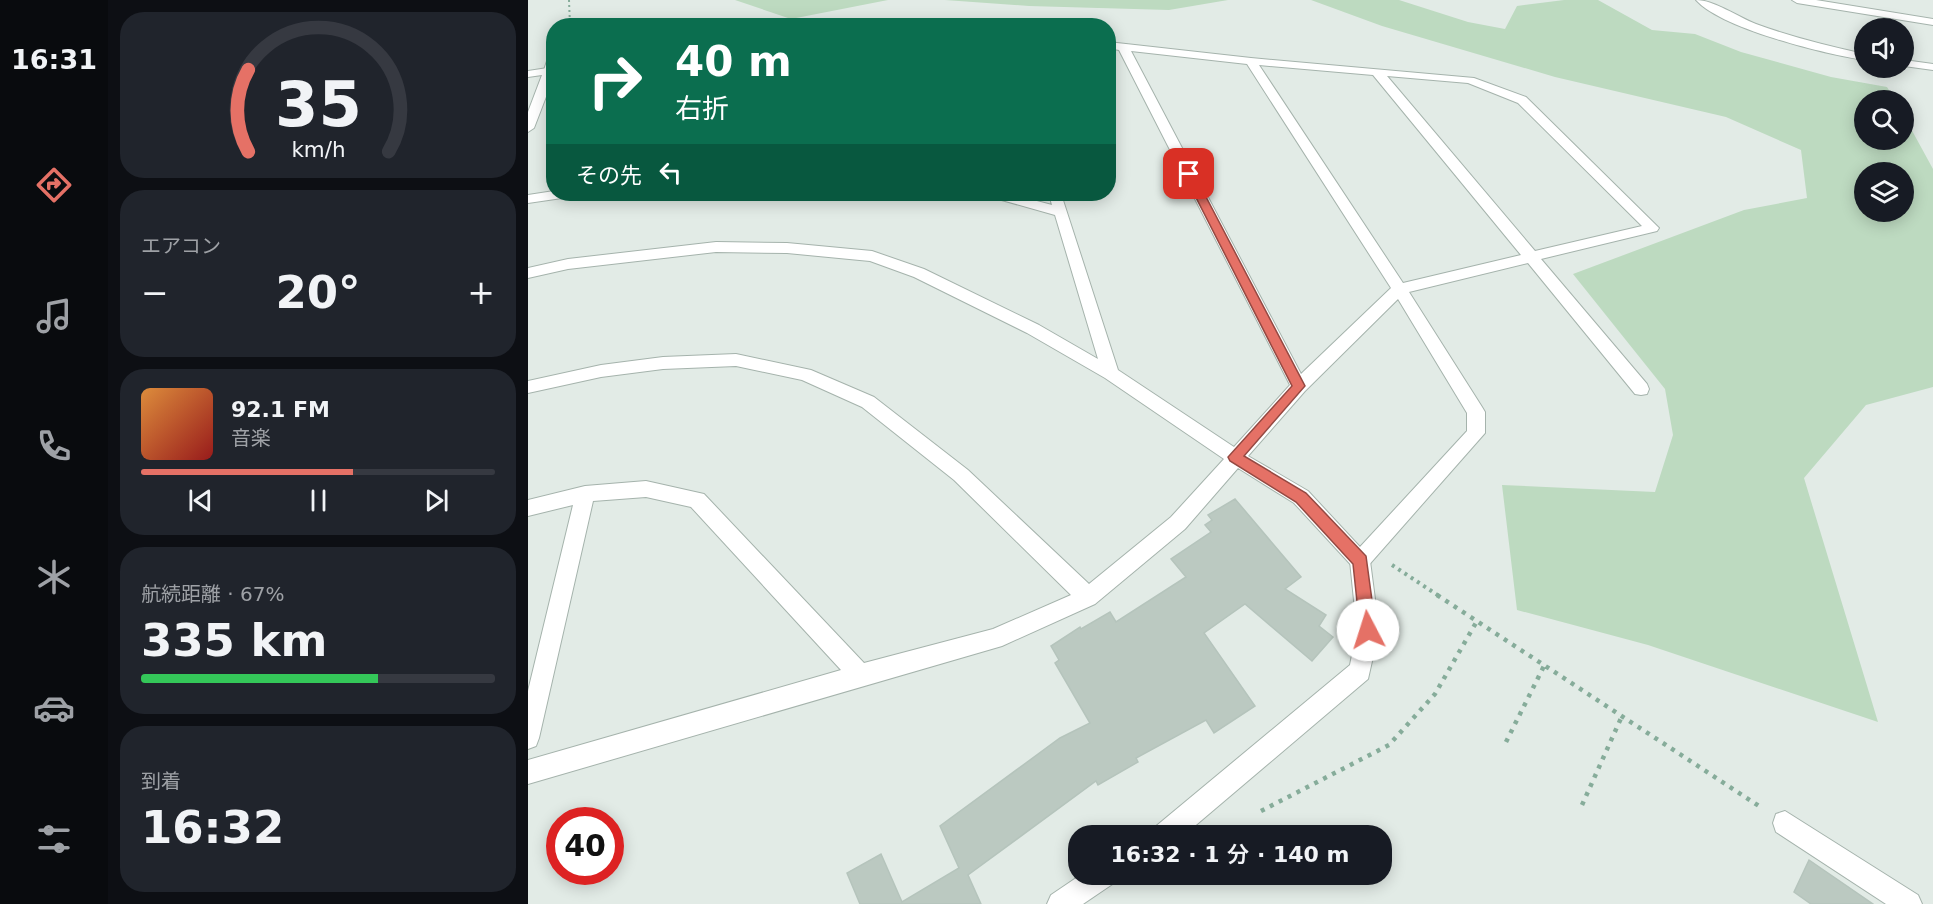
<!DOCTYPE html>
<html lang="ja">
<head>
<meta charset="utf-8">
<style>
  :root { --surface:#171b24; --page:#20242c; --text:#f1f3f6; --muted:#9ea1a6; --line:#363941; --accent:#e57166 }
  body { margin:0; font-family:"DejaVu Sans","Noto Sans JP",sans-serif; background:var(--page); color:var(--text); height:100vh; display:flex; flex-direction:column; font-size:22px; white-space:nowrap }
  * { box-sizing:border-box; margin:0 }
  p { font-size:20px; color:var(--muted) }
  .icon { flex:none; width:33px; height:33px; fill:none; stroke:currentColor; stroke-width:2; stroke-linecap:round; stroke-linejoin:round }
  .map { position:relative; flex:1; overflow:hidden }
  .drawer { display:flex; flex-direction:column; gap:12px; padding:12px; background:#0d0f14; width:420px }
  .drawer>* { flex:none }
  .guide { position:absolute; left:18px; top:18px; width:570px; height:183px; border-radius:24px; box-shadow:0 3px 15px #0003; background:#0b6e4f; color:#fff; overflow:hidden }
  .buttons { position:absolute; left:1326px; top:18px; display:grid; gap:12px }
  .buttons a { display:grid; place-items:center; width:60px; height:60px; border-radius:50%; background:var(--surface); box-shadow:0 3px 15px #0003; font-size:30px }
  .speed { position:absolute; left:18px; top:807px; display:flex; gap:12px; font-size:30px; font-weight:700; text-align:center }
  .speed>* { display:grid; place-content:center; width:78px; height:78px; border-radius:50%; background:var(--surface); box-shadow:0 3px 15px #0003; line-height:1 }
  .speed .limit { border:9px solid #d22; background:#fff; color:#111 }
  .pin { position:absolute; display:grid; place-items:center; width:51px; height:51px; color:#fff; margin:-26px; border-radius:12px; box-shadow:0 3px 9px #0006 }
  .me { position:absolute; width:66px; margin:-33px; rotate:355deg; stroke-linejoin:round; filter:drop-shadow(0 0 4px #0008) }
  .turn { display:flex; align-items:center; gap:21px; height:126px; padding:0 30px; font-size:27px }
  .turn .icon { width:78px; height:78px; stroke-width:2.5 }
  .turn b { display:block; font-size:42px; line-height:51px }
  .then { display:flex; align-items:center; height:57px; padding:0 30px; background:#0003; gap:12px; font-size:22px }
  .big { font-size:45px; font-weight:600; line-height:1.1 }
  .drawer .widget { flex:1; display:flex; flex-direction:column; justify-content:center; gap:9px; min-width:0; padding:0 21px; border-radius:24px; background:var(--page) }
  .drawer .dial { align-items:center; gap:0 }
  .dial svg { height:156px; overflow:visible; fill:none; stroke:var(--line); stroke-width:7; stroke-linecap:round; text-anchor:middle }
  .dial text { fill:var(--text); stroke:none }
  .song { display:flex; align-items:center; gap:18px }
  .cover { width:72px; height:72px; border-radius:9px; background:linear-gradient(135deg,hsl(30 70% 55%),hsl(0 70% 35%)) }
  .played { height:6px; border-radius:3px; background:linear-gradient(90deg,var(--accent) 60%,var(--line) 60%) }
  .keys { display:flex; justify-content:space-around; direction:ltr }
  .heat { display:flex; justify-content:space-between; align-items:center; font-size:33px; direction:ltr }
  .charge { height:9px; border-radius:4px; background:linear-gradient(90deg,#34c759 67%,var(--line) 0) }
  .trip { position:absolute; left:540px; top:825px; width:324px; height:60px; border-radius:24px; background:var(--surface); box-shadow:0 3px 15px #0003; font-weight:600; line-height:60px; text-align:center }
  main { display:flex; flex:1; min-height:0 }
  .menu { display:flex; flex-direction:column; width:108px; justify-content:space-around; align-items:center; background:#090b0e; color:var(--muted) }
  .menu .icon { width:42px; height:42px }
  .menu .active { color:var(--accent) }
  .menu b { font-size:27px; color:var(--text) }
  .map>svg:first-child { display:block }
</style>
</head>
<body>
<main>
<nav class="menu">
<b>16:31</b>
<svg class="icon active" aria-label="directions" viewBox="0 0 24 24"><path d="M12 3l9 9-9 9-9-9zM9 14v-3h6M13 9l2 2-2 2"/></svg>
<svg class="icon" aria-label="music" viewBox="0 0 24 24"><path d="M9 18V5l10-2v13"/><circle cx="6" cy="18" r="3"/><circle cx="16" cy="16" r="3"/></svg>
<svg class="icon" aria-label="phone" viewBox="0 0 24 24"><path d="M5 4h4l2 5-3 2q2 4 5 5l2-3 5 2v4C11 20 4 13 5 4z"/></svg>
<svg class="icon" aria-label="climate" viewBox="0 0 24 24"><path d="M12 3v18M4 7l16 10M4 17L20 7"/></svg>
<svg class="icon" aria-label="car" viewBox="0 0 24 24"><path d="M5 17H2v-5l4-1 3-4h7l3 4 3 1v5h-3M9 17h6M6 11h13"/><circle cx="7" cy="17" r="2"/><circle cx="17" cy="17" r="2"/></svg>
<svg class="icon" aria-label="filters" viewBox="0 0 24 24"><path d="M4 7h16M4 17h16"/><circle cx="9" cy="7" r="2"/><circle cx="15" cy="17" r="2"/></svg>
</nav>
<section class="drawer">
<div class="widget dial"><svg viewBox="0 0 100 80">
<path d="M14 69A42 42 0 1 1 86 69"/>
<path d="M14 69A42 42 0 0 1 14 27" stroke="#e57166"/>
<text x="50" y="56" font-size="32" font-weight="700">35</text>
<text x="50" y="72" font-size="11">km/h</text>
</svg></div>
<div class="widget"><p>エアコン</p>
<div class="heat"><a>−</a><b class="big">20°</b><a>+</a></div>
</div>
<div class="widget">
<div class="song"><i class="cover"></i><div><b>92.1 FM</b><p>音楽</p></div></div>
<div class="played"></div>
<div class="keys"><svg class="icon" aria-label="previous" viewBox="0 0 24 24"><path d="M18 5L8 12l10 7zM5 5v14"/></svg><svg class="icon" aria-label="pause" viewBox="0 0 24 24"><path d="M8 5v14M16 5v14"/></svg><svg class="icon" aria-label="next" viewBox="0 0 24 24"><path d="M6 5l10 7-10 7zM19 5v14"/></svg></div>
</div>
<div class="widget"><p>航続距離 · 67%</p><b class="big">335 km</b><div class="charge"></div></div>
<div class="widget"><p>到着</p><b class="big">16:32</b></div>
</section>
<div class="map">
<svg width="1405" height="904" viewBox="0 0 1405 904">
  <rect width="100%" height="100%" fill="#e2ebe6"/>
  <path fill="#bddac0" fill-rule="evenodd" d="M207 0H360L263 19Z
    M417 0H700L641 10 501 6Z
    M783 0H871L940 22 977 29 989 6 1036 0H1070L1124 30 1167 34 1213 52 1303 77 1359 87 1367 100H1336V140H1376V116L1405 169V387L1338 405 1276 478 1350 722 1120 645 989 610 974 485 1127 492 1145 435 1137 389 1045 274 1216 210 1279 198 1273 150 1198 117 1027 77 854 26ZM1336 172H1376V212H1336Z"/>
  <path fill="#bbc9c1" stroke="#b5c4bc" stroke-width="1.5" d="M707 499 773 577 757 589 798 615 791 626 805 637 784 661 717 604 676 633 727 706 686 733 678 720 608 758 610 762 570 785 568 781 440 875 453 904H332L319 873 353 854 374 902 431 868 412 826 532 738 562 723 527 663 531 660 523 646 552 627 553 629 582 612 588 622 658 577 643 559 683 532 677 525 684 520 680 515Z
    M1281 860 1345 904H1283L1266 892Z"/>
  <g fill="none" stroke-linecap="round" stroke-linejoin="round">
    <defs>
      <path id="service" d="M26 55V73L18 72 16 70 20 58Z"/>
      <path id="minor" d="M1168 0C1186 0 1210 17 1228 24 1263 37 1300 46 1336 54V60C1297 54 1194 29 1168 0Z
        M1264 0H1288L1405 19V25L1269 3Z
        M580 42 723 58 946 78 998 97 1131 228 1129 231 1013 259 1119 384 1121 389 1119 394 1113 395 1107 394 1000 263 881 292 954 407 957 412V433L839 567 832 570 825 567 766 503 710 468 657 529 567 604 474 646 0 784V760L313 670 163 507 118 497 65 501 11 738 8 746 0 749V691L45 505 0 516V500L57 486 118 481 176 494 336 663 465 629 543 595 426 480 334 407 274 380 208 366 135 369 73 377 0 393V381L73 365 135 357 208 354 283 370 346 397 440 470 561 584 643 517 696 459 577 378 499 333 386 277 342 261 259 253 188 252 40 269 0 278V268L40 259 188 242 259 243 344 251 396 269 511 325 570 359 527 215 463 197 461 194H482L524 205 521 194H533L590 370 706 447 762 385 591 50 580 48ZM603 51 719 64 863 288 773 374ZM731 65 845 75 993 255 875 283ZM859 76 940 83 990 103 1114 226 1007 251ZM870 299 939 413V431L832 547 780 491 720 456 777 391Z
        M1376 60 1405 64V70L1376 66Z
        M26 67V76L6 128 0 132V112L14 75 0 77V71Z
        M26 191V194H41L34 198 0 203V195Z
        M1257 811 1390 895 1394 904H1358L1248 832 1245 823 1248 814Z"/>
      <path id="tertiary" d="M832 552 839 555 842 561 851 630 840 679 655 836H624L627 827 822 665 829 630 822 561 825 555Z
        M554 874H589L586 883 555 904H519L523 895Z"/>
    </defs>
    <use href="#service" stroke="#a5b3ac" stroke-width="2"/>
    <use href="#minor" stroke="#a5b3ac" stroke-width="2"/>
    <use href="#tertiary" stroke="#a5b3ac" stroke-width="2"/>
    <path stroke="#86ac9a" stroke-width="2" stroke-dasharray="2 3" stroke-linecap="butt" d="M41 0 42 26"/>
    <path stroke="#86ac9a" stroke-width="4" stroke-dasharray="3 4.5" stroke-linecap="butt" d="M864 565 911 596"/>
    <path stroke="#86ac9a" stroke-width="4.5" stroke-dasharray="4 6" stroke-linecap="butt" d="M909 595 1234 808
      M978 742 1016 666
      M1054 805 1094 716
      M733 811 861 745 907 694 949 621"/>
    <use href="#service" fill="#fff" fill-rule="evenodd"/>
    <use href="#minor" fill="#fff" fill-rule="evenodd"/>
    <use href="#tertiary" fill="#fff" fill-rule="evenodd"/>
  </g>
  <path fill="#e57166" stroke="#954942" stroke-width="1.5" d="M661 171 666 174 777 386 716 456 778 493 838 556 848 630 846 635 840 637 835 635 832 630 825 564 768 502 702 461 700 457 764 386 656 174Z"/>
</svg>
<div class="buttons">
<a><svg class="icon" aria-label="sound" viewBox="0 0 24 24"><path d="M4 9h4l5-4v14l-5-4H4zM17 9q2 3 0 6"/></svg></a>
<a><svg class="icon" aria-label="search" viewBox="0 0 24 24"><circle cx="10" cy="10" r="6"/><path d="M15 15l6 6"/></svg></a>
<a><svg class="icon" aria-label="layers" viewBox="0 0 24 24"><path d="M12 4l9 5-9 5-9-5zM3 14l9 5 9-5"/></svg></a>
</div>
<div class="speed"><div class="limit">40</div></div>
<div class="pin" style="left:661px;top:174px;background:#d93025"><svg class="icon" aria-label="arrive" viewBox="0 0 24 24"><path d="M6 21V4h12l-3 4 3 4H6"/></svg></div>
<svg class="me" style="left:840px;top:630px" viewBox="-20 -20 40 40"><circle r="19" fill="#fff"/><path d="M0-13L10 11 0 6-10 11z" fill="#e57166"/></svg>
<div class="trip">16:32 · 1 分 · 140 m</div>
<div class="guide">
<div class="turn"><svg class="icon" aria-label="right" viewBox="0 0 24 24"><path d="M7 20v-9h11M14 6l5 5-5 5"/></svg><div><b>40 m</b>右折</div></div>
<div class="then">その先<svg class="icon" aria-label="left" viewBox="0 0 24 24"><path d="M17 20v-9H6M10 6l-5 5 5 5"/></svg></div>
</div>
</div>
</main>
</body>
</html>
